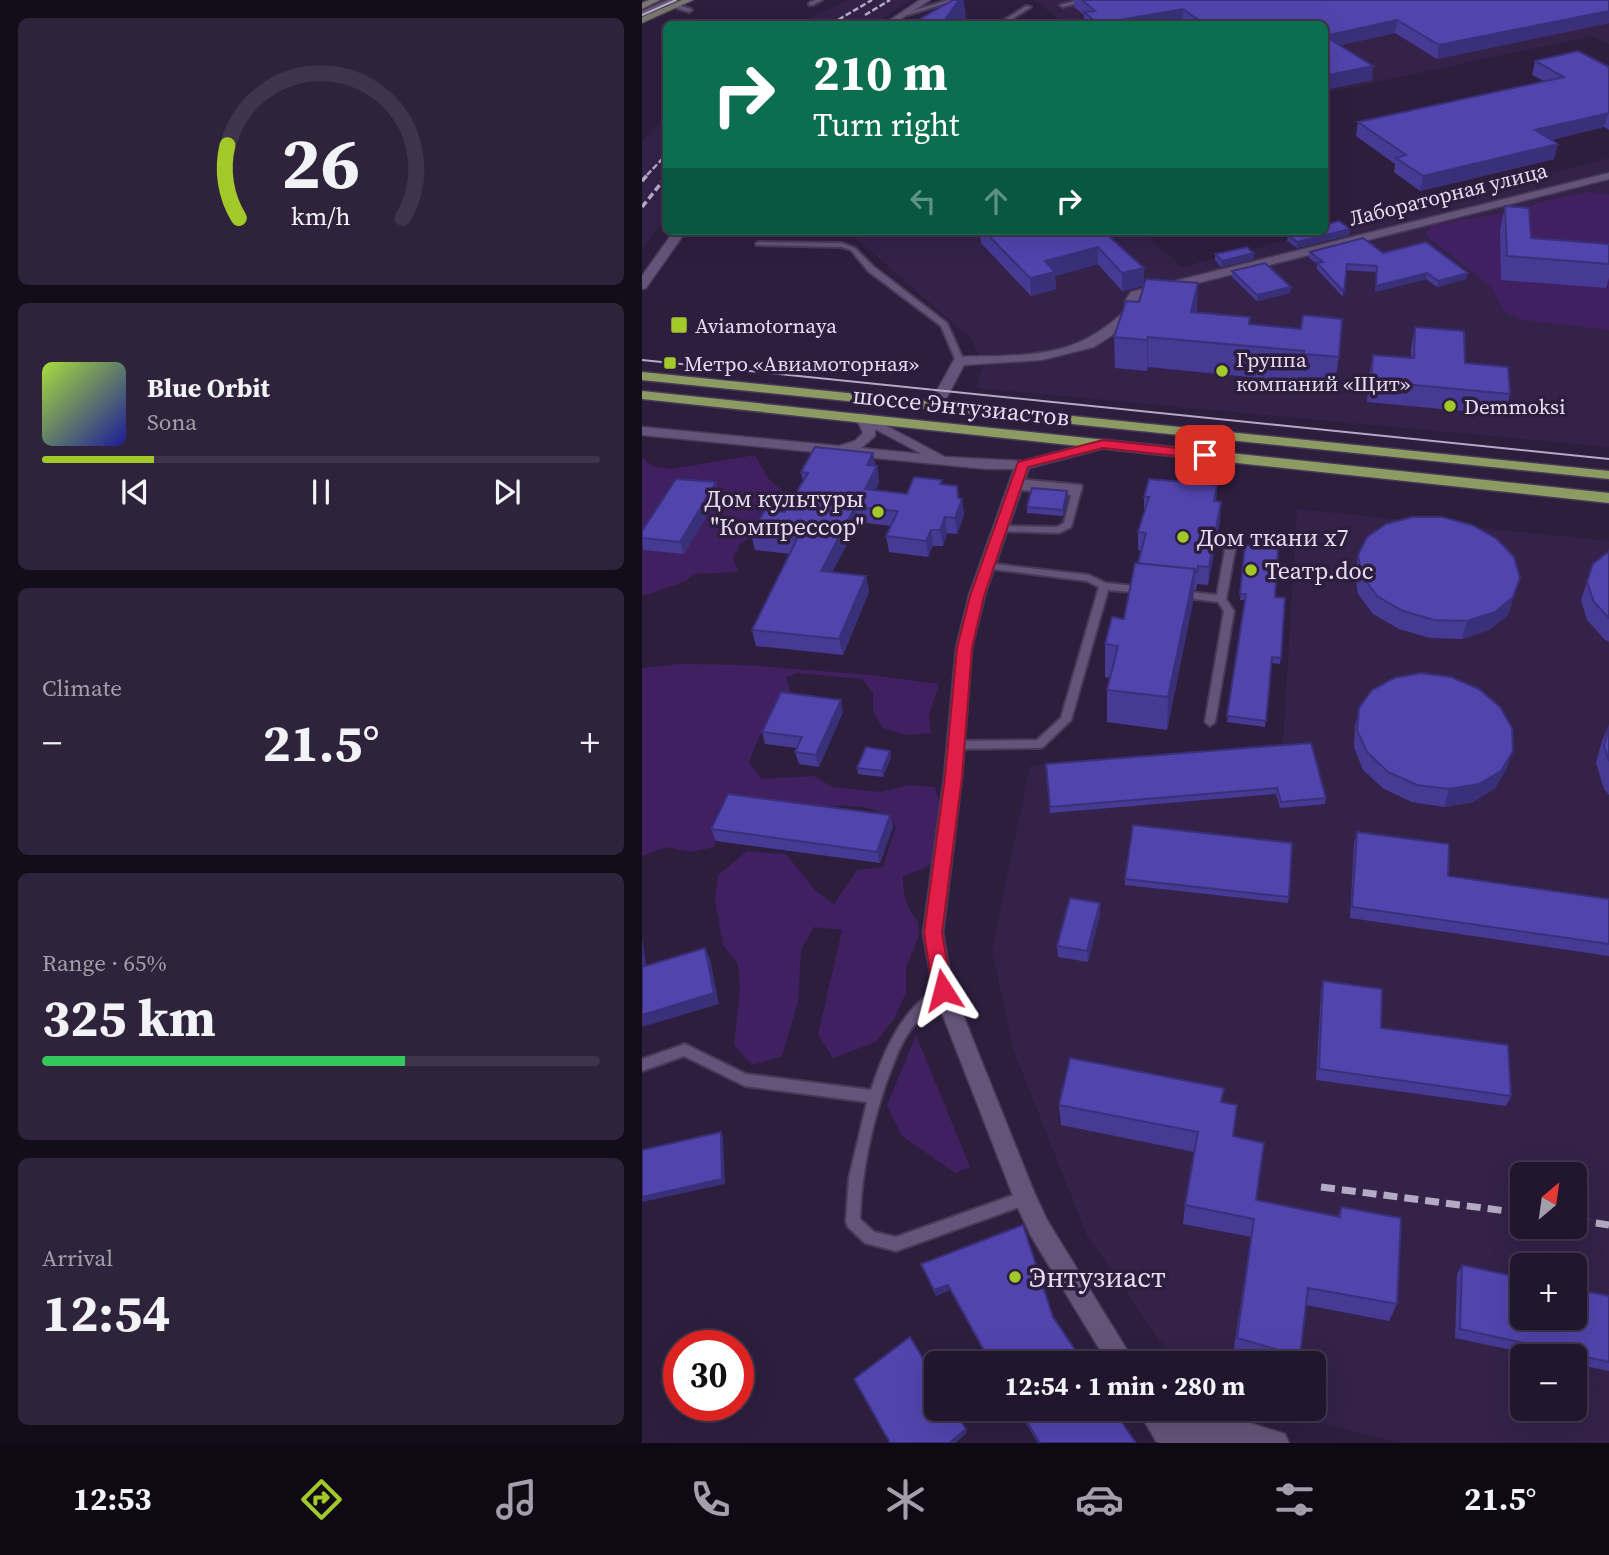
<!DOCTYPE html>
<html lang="en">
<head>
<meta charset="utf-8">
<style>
  :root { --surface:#22162e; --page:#2e233a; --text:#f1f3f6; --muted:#a29faa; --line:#3f354a; --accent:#a1c92a }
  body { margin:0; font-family:"Source Serif 4",serif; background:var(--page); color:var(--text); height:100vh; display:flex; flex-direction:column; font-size:26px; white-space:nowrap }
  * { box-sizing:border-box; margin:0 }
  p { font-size:23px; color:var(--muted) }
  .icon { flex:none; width:38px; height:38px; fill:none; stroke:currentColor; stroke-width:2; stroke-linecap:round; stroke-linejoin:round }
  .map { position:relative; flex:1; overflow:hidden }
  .panel { display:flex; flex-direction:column; gap:18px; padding:18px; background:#130c19; width:642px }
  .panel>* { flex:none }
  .hud { position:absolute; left:21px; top:21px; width:665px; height:214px; border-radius:10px; box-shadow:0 7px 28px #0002,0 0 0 2px var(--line); background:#0b6e4f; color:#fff; overflow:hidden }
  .needle { width:46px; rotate:29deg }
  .controls { position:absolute; left:868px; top:1162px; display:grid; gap:14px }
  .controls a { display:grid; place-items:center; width:77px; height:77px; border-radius:10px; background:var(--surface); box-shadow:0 7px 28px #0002,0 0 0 2px var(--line); font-size:35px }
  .speed { position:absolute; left:21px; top:1330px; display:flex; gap:14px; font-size:35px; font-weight:700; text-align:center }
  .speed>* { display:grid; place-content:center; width:91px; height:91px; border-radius:50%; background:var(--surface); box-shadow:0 7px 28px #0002,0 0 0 2px var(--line); line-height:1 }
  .speed .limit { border:10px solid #d22; background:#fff; color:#111 }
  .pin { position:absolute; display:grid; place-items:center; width:60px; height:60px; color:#fff; margin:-30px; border-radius:14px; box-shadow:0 4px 10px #0006 }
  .me { position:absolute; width:77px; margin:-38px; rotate:351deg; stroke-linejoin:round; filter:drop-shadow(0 0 5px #0008) }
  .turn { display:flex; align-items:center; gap:24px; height:147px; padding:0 35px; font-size:32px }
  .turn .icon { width:91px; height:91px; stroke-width:2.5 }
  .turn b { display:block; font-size:49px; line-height:60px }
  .lanes { display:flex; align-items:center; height:66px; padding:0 35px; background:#0003; justify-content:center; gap:35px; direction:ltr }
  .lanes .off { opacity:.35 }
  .big { font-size:52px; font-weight:700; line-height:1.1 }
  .panel .widget { flex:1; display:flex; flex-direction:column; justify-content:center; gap:10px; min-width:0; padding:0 24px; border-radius:10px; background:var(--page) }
  .panel .dial { align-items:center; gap:0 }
  .dial svg { height:182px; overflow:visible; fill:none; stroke:var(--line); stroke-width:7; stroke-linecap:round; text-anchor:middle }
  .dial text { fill:var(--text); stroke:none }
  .song { display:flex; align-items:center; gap:21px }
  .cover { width:84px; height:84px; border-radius:10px; background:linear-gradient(135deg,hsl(80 70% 55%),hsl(240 70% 35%)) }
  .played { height:7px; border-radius:4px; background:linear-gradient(90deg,var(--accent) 20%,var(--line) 20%) }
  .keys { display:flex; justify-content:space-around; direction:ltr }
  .heat { display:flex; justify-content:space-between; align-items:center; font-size:38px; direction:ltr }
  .charge { height:10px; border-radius:5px; background:linear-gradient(90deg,#34c759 65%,var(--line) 0) }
  .trip { position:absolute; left:282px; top:1351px; width:402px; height:70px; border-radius:10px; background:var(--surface); box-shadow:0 7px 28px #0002,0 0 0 2px var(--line); font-weight:700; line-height:70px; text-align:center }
  .dock { display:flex; height:112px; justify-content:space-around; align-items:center; background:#0e0912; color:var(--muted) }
  .dock .icon { width:49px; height:49px }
  .dock .current { color:var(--accent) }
  .dock b { font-size:32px; color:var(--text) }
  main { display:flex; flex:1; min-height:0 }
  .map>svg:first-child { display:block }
</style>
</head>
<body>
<main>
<section class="panel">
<div class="widget dial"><svg viewBox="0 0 100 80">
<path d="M14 69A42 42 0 1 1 86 69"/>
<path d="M14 69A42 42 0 0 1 9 37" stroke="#a1c92a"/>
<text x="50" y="56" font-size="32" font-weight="700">26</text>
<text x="50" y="72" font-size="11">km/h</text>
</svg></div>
<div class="widget">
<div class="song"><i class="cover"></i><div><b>Blue Orbit</b><p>Sona</p></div></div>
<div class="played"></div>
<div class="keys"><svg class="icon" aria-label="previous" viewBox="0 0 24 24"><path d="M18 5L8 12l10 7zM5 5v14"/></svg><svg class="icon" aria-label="pause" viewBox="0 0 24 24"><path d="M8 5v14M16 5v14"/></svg><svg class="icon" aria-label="next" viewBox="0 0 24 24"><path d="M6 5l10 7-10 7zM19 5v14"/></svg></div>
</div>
<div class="widget"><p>Climate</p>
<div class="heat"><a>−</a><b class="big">21.5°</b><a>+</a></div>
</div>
<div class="widget"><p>Range · 65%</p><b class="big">325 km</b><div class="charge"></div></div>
<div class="widget"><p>Arrival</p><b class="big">12:54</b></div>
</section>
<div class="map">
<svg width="967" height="1443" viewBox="0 0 967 1443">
  <rect width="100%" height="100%" fill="#2d1e3e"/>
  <path fill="#342249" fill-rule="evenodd" d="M206 0H270L232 24H154Z
    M392 0H967V44L950 36 683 93 682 24H423Z
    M24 116V218L0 250V142Z
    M967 158V447L334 388 341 365 330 340 206 231H501L539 267Z
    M655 509 967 541V1443H759L623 1409H672V1363H538L524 1349 445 1235 371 1049 350 949 388 766 641 743ZM880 1174H933V1227H880ZM880 1265H933V1318H880ZM880 1356H933V1409H880Z"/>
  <path fill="#402060" d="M945 192 967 194V330L880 320 863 312 848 286 783 235 790 225 880 210 898 202Z
    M113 455 125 477 145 496 115 534 98 544 91 558 96 572 53 574 42 582 0 596V457L11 466 29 469Z
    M39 664 102 665 230 675 297 684 287 715 289 733 264 735 241 728 231 712V693L220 679 155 673 144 677 149 693C130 713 115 736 107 763L120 779 172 776 190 787 240 792 267 785 292 787C302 809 308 847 287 865 281 870 269 873 261 876 261 897 264 906 276 922L277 935 264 968V993L252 1019 234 1042 191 1058 176 1035 200 930 172 927 159 950 156 1001 140 1056 110 1065 92 1045 98 990 96 964 81 945 73 898 76 875 105 851 144 854 173 890 192 904 215 870 241 867 254 826C248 821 240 812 232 810 197 797 117 817 79 823L72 847 50 852 24 847 0 856V668Z
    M274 1035 328 1167 313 1173 259 1135 245 1105Z"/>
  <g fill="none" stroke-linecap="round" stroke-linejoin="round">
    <defs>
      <path id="lane" d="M26 0H33L0 15V11Z
        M173 0H180L171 5H167V3Z
        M306 0H314L266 15 261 14Z
        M438 0H448L421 7 418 5Z
        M33 4 49 9 50 10 47 12 31 7Z
        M384 6 389 7 362 24H356Z
        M116 242 200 243 213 248 232 267 305 323 322 361 318 363 314 361 299 326 226 271 209 250 199 247 114 245V243Z
        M375 479 439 485 440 487 429 527 417 533 355 531 353 529 355 527 358 526 415 527 422 523 429 495 370 489V485L374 484 371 482Z
        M590 536 595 539 584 599 592 611 573 722 568 726 563 722 582 611 576 602 538 597 533 594 538 591 575 595 585 539Z
        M345 563 447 575 464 583 501 587 506 590 501 593 466 590 429 720 401 747 397 748 314 749 310 748 309 745 310 742 314 741 395 740 419 718 457 587 445 581 342 568 340 566Z
        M301 984 305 986 307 990 305 994C291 1005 277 1017 267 1032 256 1048 250 1068 243 1086 229 1129 219 1174 218 1219L232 1232 254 1237 383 1191 388 1193 390 1198 388 1203 383 1205 254 1251 223 1243 206 1227 204 1222 207 1178 225 1102 103 1086 42 1056 0 1071V1059L43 1044 104 1074 229 1090C241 1055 254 1021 283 997 289 992 294 987 301 984Z"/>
      <path id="street" d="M278 0H288L251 24H242Z
        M967 173V179L497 298 494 314 469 336 452 347 400 360 322 365 299 408 294 409 287 405 313 358C327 355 343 357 358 356 412 354 443 348 484 310L483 301 489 292Z
        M32 231H44L4 288 0 289V276Z
        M222 414 303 457 381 461 461 440 468 444 466 447 387 468 343 595 330 648 320 777 301 933 311 990 392 1192 405 1220 493 1363H466L389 1236 375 1206 291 990 281 933 302 777 314 648 327 595 372 469H344L0 435V427L197 446 213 441 221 433 217 424 208 418 210 415ZM233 429 280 454 219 448 233 436Z
        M495 1409H523L530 1419 598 1420 643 1434 647 1443H518L514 1441Z"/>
      <path id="secondary" d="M7 0H18L0 9V3Z
        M40 0H51L0 23V17Z"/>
      <path id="primary" d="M0 372 967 471V479L0 380Z
        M0 391 967 493V503L0 399Z"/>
    </defs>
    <use href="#lane" stroke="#473a56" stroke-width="4"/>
    <use href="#street" stroke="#473a56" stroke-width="3"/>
    <use href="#secondary" stroke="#473a56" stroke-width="3"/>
    <use href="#primary" stroke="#473a56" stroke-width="3"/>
    <use href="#lane" fill="#645479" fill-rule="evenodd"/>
    <use href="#street" fill="#645479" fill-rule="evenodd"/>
    <use href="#secondary" fill="#78776d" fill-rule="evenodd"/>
    <use href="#primary" fill="#8c9b62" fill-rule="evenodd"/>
    <path stroke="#b5aac3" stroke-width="2" d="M0 15 34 0
      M0 360 967 459"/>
    <path stroke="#b5aac3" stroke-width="2.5" stroke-dasharray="6 2.5" stroke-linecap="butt" d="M223 15 248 0
      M189 24 230 0
      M5 175 24 155"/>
    <path stroke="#b5aac3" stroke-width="3.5" stroke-dasharray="7 3.5" stroke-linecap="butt" d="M0 181 7 173
      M0 207 24 177"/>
    <path stroke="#b5aac3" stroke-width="7" stroke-dasharray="14 7" stroke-linecap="butt" d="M679 1187 880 1213
      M933 1220 967 1225"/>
  </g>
  <path fill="#463a95" d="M432 0H967V23L795 59 753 33 698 45 730 80 682 90V24H544L541 22 528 24H442V15L432 7Z
    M893 61 967 67V130L962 127 909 140 912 159 778 191 752 172 753 164 714 136 716 122 902 81 890 75Z
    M863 206 889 238 967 244V278L964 288 859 280 858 230Z
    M85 231H125L123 234Z
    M338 231H461L502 286 480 291 456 264 413 276 414 289 389 296 339 243Z
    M646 235H707L655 248 645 241Z
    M668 252 741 253 824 279 795 287 784 279 733 292 734 272 704 270 701 297 675 269V264L667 258Z
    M612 253V259L579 267 573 260V254Z
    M590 271 649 287 648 293 615 301 590 277Z
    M555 312 607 324 697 357 692 388 658 385V382L506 367 505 371 473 368 472 337Z
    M773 327 823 363 868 394 863 415 725 402 727 376 731 355 769 358V348Z
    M235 466 237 482 233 490 265 494 300 485 317 499H320L322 515 315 534 305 533 301 546H291L286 557 247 552 244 536 249 526 217 522 190 572 224 576 227 592 201 655 114 646 110 630 148 554 113 550 109 534 143 512 161 482 159 472Z
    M74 482 77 495 42 554 1 550 0 531Z
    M575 485 574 502H579L578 520 566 585 555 584 554 590H552L551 602 525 730 465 722V690L468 678 463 677V644L482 619 499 551 496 550V532L502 514V497Z
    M425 491 426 497 421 516 385 513V507Z
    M603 545 633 597 643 598 638 664 629 663 623 727 585 722 603 600H598Z
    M967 551V642L963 640 945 620 939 600 951 564Z
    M716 555 866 615 847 630 820 639 788 638 757 629 731 614 716 594 713 573Z
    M717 708 865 768 853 788 831 802 802 807 770 802 742 789 721 770 712 747 713 726Z
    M201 712 177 767 157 764 153 752 155 748 123 744 120 732Z
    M967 725V795L962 789 954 763 960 741Z
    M669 743 684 798 683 804 638 808 634 794 408 813 404 764Z
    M249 757 241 777 216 774 215 768Z
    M248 815 251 827 238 863 74 841 69 829Z
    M715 832 806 876 967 899V956L708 918 712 843Z
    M483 879 647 897 646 903 483 885Z
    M458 915 446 962 416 957 415 946Z
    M681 981 739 1028 869 1096 864 1106 674 1080 679 992Z
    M580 1102 591 1136 614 1200 696 1216 699 1207 755 1304 747 1321 664 1305 658 1356 656 1363H625L591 1353 609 1237 541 1224 543 1205 552 1152 419 1125 417 1105Z
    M279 1264 411 1317 442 1363H348L308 1290 294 1296Z
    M820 1265 967 1296V1371L933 1364V1356H898L813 1338 815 1274Z
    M375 1409H471L494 1443H396Z"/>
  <path fill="#393079" d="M317 0H322L324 18 320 24H300Z
    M541 9V22L528 24H467L472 21Z
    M967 11V23L795 59 797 45Z
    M755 20 753 33 682 49 683 36Z
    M731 66 730 80 682 90V76Z
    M966 113 962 127 890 144 893 130Z
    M916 144 912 159 778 191 781 176Z
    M708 229 707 235 655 248V242Z
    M456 247V264L413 276 414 289 389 296 388 278 403 261Z
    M612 253V259L579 267 580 261Z
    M502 268V286L480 291V273Z
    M785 273 784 279 733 292 734 286Z
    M826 273 824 279 795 287 796 281Z
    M556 283 555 313 548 342 549 312Z
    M649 287 648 293 615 301V295Z
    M506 337V367L505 371V340Z
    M231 453 237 482 226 505 223 489 225 465Z
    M74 482 77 495 42 554 38 542Z
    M315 486 317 506 320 499 322 515 315 534 313 518Z
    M425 491 426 497 421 516V510Z
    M579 502 578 520 566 585 567 567Z
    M213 507 217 522 182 587 179 571Z
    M303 517 305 533 301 546 298 530Z
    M289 530 291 546 286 557 284 541Z
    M553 569 551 602 525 730 526 697Z
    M224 576 227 592 201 655 197 639Z
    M878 578 866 615 847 630 820 639 825 621Z
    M199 700 201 712 177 767 174 755Z
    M248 751 249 757 241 777 240 771Z
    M871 751 865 768 853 788 831 802 802 807 807 789Z
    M248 815 251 827 238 863 235 852Z
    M458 903V915L446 962 445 951Z
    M0 937 6 978 0 967Z
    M63 948 68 959 77 1004 0 1027V1015Z
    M79 1132 81 1137 83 1184 0 1202V1197Z
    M306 1285 308 1290 294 1296 292 1290Z
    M324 1429 325 1433 313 1443H307Z"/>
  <path fill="#5144ad" stroke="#393079" stroke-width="2" d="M311 0H317L300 24H269Z
    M440 0H967V11L797 45 755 20 683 36 731 66 682 76V24H562L541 9 472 21 467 24H456L442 12 453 11Z
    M936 51 967 67V113L893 130 916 144 781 176 754 158 764 155 716 122 922 77 893 61Z
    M863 206 887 208 889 238 967 244V264L865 256Z
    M697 221 708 229 655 242 646 235 662 231H682V225Z
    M342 231H461L502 268 480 273 456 247 403 261 413 272 388 278Z
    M721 238 741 253 784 242 826 273 796 281 785 273 734 286 735 266 705 264 702 292 675 263 681 262 668 252Z
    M605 247 612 253 580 261 573 254Z
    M623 263 649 287 615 295 590 271Z
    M504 279 556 283 549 312 608 317 607 324 659 329 661 315 700 319 697 357 662 354V351L506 337 505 340 472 337 484 301 497 302Z
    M773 327 822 331 823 363 866 367 868 394 729 381 731 355 772 358Z
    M173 447 231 453 225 465 235 466 223 489 265 494 272 477 300 480 298 484 315 486 316 498 320 499 313 518 303 517 298 530H289L284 541 244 536 256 511 213 507 179 571 224 576 197 639 110 630 155 539 109 534 123 510 143 512 166 473 159 472Z
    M34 479 74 482 38 542 0 538V531Z
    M507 479 575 485 572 501 579 502 567 567 556 566 555 572H552L553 569 496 563 504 533 496 532 507 497H502Z
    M390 488 425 491 421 510 385 507Z
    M770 517H800L830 525 855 539 872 557 878 578 871 597 853 612 825 621 792 620 761 611 735 596 720 576 716 555 725 537 744 524Z
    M603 545 636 549 633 597 643 598 639 658 630 657 624 721 585 716 604 594H598Z
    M967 551V618L952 602 945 582 951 564Z
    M493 563 553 569 526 697 465 690 476 646 463 644 470 617 482 619Z
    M779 673 809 677 837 689 858 707 870 728 871 751 859 771 837 784 807 789 775 785 746 772 725 752 715 730 717 708 730 690 752 678Z
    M139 692 199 700 174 755 153 752 160 737 120 732Z
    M967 726V761L962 746Z
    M669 743 684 798 639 802 635 788 408 807 404 764Z
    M224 747 248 751 240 771 215 768Z
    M86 794 248 815 235 852 69 829Z
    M491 825 650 843 647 897 483 879Z
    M715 832 807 844 806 876 967 899V944L710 907Z
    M428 898 458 903 445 951 415 946Z
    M63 948 72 993 0 1015V967Z
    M681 981 740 989 739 1028 866 1045 869 1096 677 1069Z
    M428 1058 582 1088 579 1102 595 1105 591 1136 622 1143 614 1200 698 1217 699 1207 759 1218 755 1304 666 1288 658 1356 595 1338 612 1219 543 1205 556 1132 417 1105Z
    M79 1132 80 1179 0 1197V1150Z
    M381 1225 411 1317 442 1363H349L306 1285 292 1290 279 1264Z
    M820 1265 880 1278V1318H933V1289L967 1296V1362L818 1329Z
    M268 1337 294 1380V1409H311L324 1429 307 1443H248L212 1379Z
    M377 1409H471L494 1443H398Z"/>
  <path fill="#e11d48" stroke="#92132f" stroke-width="2" d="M461 440 563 451 569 455 563 459 461 448 386 467 342 596 330 648 320 777 300 933 310 990 307 996 301 999 294 996 291 990 282 933 303 777 315 648 328 596 376 462Z"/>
  <g fill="#a1c92a" stroke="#2d1e3e" stroke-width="2.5">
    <rect x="28" y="316" width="18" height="18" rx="3.5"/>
    <rect x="21" y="356" width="14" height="14" rx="3.5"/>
    <circle cx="580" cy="371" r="7"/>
    <circle cx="808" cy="406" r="7"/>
    <circle cx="236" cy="512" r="7"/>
    <circle cx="541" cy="537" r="7"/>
    <circle cx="609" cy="570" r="7"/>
    <circle cx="373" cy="1277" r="7"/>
  </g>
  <g text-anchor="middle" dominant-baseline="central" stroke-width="7" stroke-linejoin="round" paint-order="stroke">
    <g font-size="21" fill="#e6ddf3" stroke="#2d1e3e">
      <text transform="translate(806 194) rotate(-14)">Лабораторная улица</text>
    </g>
    <g font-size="21" fill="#e6ddf3" stroke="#2d1e3e" text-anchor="start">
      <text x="53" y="325">Aviamotornaya</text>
      <text x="594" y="359">Группа<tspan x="594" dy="24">компаний «Щит»</tspan></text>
      <text x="42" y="363">Метро «Авиамоторная»</text>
      <text x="822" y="406">Demmoksi</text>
    </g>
    <g font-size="24" fill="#e6ddf3" stroke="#2d1e3e">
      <text transform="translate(319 406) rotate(6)">шоссе Энтузиастов</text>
    </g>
    <g font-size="24" fill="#e6ddf3" stroke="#2d1e3e" text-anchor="start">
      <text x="222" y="498" text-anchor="end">Дом культуры<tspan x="222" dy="28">"Компрессор"</tspan></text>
      <text x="555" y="537">Дом ткани x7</text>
      <text x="623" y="570">Театр.doc</text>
    </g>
    <g font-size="28" fill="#e6ddf3" stroke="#2d1e3e" text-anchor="start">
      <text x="387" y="1277">Энтузиаст</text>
    </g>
  </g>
</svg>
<div class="controls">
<a><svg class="needle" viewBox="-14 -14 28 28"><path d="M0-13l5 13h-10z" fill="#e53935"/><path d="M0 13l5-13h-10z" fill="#a29faa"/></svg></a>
<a>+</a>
<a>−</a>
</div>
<div class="speed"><div class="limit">30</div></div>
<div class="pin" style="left:563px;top:455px;background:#d93025"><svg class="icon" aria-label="arrive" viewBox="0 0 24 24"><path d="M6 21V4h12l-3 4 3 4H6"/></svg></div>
<svg class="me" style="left:301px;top:990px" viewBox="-20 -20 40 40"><path d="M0-17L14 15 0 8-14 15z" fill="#e11d48" stroke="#fff" stroke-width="4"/></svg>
<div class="trip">12:54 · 1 min · 280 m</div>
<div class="hud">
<div class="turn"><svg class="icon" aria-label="right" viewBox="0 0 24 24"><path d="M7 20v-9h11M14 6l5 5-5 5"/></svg><div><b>210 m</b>Turn right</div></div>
<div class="lanes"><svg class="icon off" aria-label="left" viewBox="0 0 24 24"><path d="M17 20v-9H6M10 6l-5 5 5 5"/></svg><svg class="icon off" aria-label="ahead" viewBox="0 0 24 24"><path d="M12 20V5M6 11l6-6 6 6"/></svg><svg class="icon" aria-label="right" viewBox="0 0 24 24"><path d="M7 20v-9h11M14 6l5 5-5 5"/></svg></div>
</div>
</div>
</main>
<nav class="dock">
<b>12:53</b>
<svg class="icon current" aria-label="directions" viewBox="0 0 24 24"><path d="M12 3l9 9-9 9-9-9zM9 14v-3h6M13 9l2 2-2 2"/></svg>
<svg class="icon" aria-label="music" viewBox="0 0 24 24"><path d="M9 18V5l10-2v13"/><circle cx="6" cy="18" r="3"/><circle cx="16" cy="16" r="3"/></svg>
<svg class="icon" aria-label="phone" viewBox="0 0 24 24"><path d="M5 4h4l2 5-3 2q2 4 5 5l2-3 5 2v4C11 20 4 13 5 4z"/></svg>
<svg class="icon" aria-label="climate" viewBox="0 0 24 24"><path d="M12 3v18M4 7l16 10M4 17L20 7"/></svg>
<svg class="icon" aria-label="car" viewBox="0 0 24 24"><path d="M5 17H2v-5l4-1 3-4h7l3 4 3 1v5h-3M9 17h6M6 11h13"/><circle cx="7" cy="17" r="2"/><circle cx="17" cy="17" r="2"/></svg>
<svg class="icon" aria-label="filters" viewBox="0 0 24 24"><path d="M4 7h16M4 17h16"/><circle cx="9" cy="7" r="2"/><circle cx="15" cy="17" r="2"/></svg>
<b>21.5°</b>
</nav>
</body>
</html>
